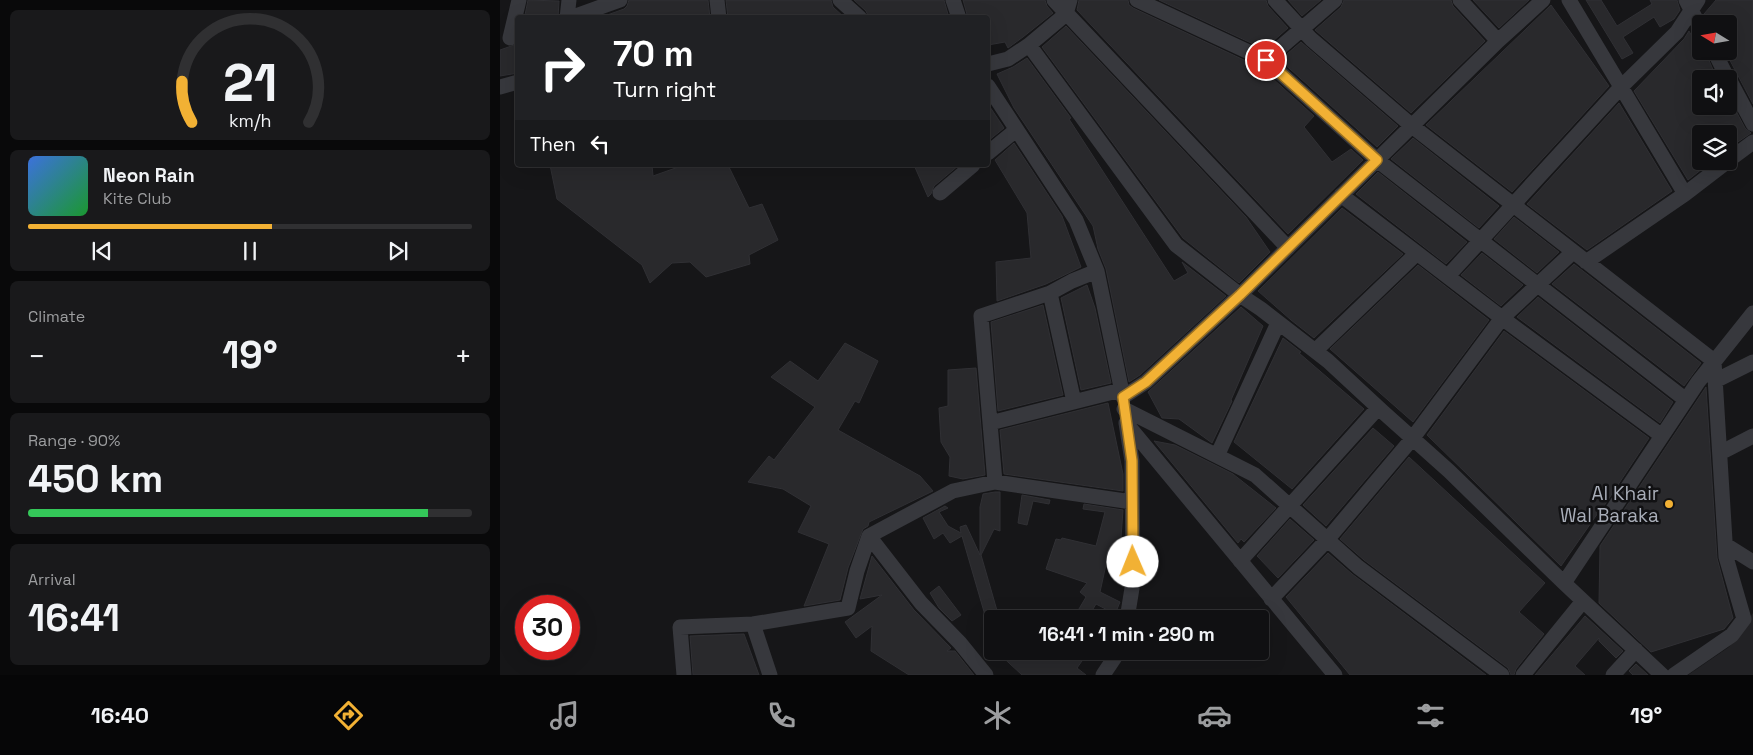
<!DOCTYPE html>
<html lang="en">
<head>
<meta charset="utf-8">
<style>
  :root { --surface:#101012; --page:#19191b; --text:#f1f3f6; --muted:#9c9d9f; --line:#303032; --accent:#f2b134 }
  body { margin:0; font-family:"Space Grotesk",sans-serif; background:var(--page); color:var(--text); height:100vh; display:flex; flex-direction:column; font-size:19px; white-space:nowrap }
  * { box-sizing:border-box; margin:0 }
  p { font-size:16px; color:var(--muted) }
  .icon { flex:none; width:28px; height:28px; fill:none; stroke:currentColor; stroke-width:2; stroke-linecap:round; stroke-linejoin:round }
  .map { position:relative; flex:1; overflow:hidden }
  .drawer { display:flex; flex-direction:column; gap:10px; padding:10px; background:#09090a; width:500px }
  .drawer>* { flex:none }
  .top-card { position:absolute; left:15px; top:15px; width:475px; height:152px; border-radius:5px; box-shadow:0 5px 20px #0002,0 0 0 1px var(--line); background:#202124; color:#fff; overflow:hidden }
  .needle { width:32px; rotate:281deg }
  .tools { position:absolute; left:1192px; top:15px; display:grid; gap:10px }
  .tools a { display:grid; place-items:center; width:45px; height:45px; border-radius:5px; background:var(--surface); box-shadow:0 5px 20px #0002,0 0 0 1px var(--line); font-size:25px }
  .speed { position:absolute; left:15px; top:595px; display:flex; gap:10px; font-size:25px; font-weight:700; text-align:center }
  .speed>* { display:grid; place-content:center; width:65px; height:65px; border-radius:50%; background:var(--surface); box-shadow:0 5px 20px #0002,0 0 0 1px var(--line); line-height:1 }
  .speed .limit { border:8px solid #d22; background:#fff; color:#111 }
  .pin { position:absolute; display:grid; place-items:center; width:42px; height:42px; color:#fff; margin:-21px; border:2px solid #fff; border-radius:50%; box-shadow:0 1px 5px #0007 }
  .me { position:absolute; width:55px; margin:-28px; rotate:359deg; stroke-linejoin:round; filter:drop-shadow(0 0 4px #0008) }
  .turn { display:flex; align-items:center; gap:18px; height:105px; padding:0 15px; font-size:22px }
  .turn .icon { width:65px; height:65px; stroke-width:2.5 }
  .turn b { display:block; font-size:35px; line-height:42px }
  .then { display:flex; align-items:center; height:48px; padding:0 15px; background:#0003; gap:10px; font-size:19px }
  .big { font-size:38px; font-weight:600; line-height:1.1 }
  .drawer .widget { flex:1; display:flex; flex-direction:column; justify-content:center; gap:8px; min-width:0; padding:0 18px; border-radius:8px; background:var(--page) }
  .drawer .dial { align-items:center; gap:0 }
  .dial svg { height:130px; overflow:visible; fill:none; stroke:var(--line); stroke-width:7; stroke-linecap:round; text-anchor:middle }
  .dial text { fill:var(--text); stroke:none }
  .song { display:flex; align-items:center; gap:15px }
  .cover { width:60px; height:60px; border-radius:8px; background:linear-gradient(135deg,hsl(220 70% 55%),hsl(130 70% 35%)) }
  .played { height:5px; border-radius:2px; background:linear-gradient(90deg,var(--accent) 55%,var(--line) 55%) }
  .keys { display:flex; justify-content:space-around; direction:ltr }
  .heat { display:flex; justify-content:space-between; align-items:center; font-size:28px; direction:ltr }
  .charge { height:8px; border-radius:4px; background:linear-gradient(90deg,#34c759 90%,var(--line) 0) }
  .trip { position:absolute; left:484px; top:610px; width:285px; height:50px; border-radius:5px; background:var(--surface); box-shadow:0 5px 20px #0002,0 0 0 1px var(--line); font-weight:600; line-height:50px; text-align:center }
  .menu { display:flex; height:80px; justify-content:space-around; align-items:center; background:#060607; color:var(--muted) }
  .menu .icon { width:35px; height:35px }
  .menu .active { color:var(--accent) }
  .menu b { font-size:22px; color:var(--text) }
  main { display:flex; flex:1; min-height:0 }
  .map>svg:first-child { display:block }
</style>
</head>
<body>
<main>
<section class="drawer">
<div class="widget dial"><svg viewBox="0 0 100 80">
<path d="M14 69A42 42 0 1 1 86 69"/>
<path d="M14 69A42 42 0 0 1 8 44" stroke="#f2b134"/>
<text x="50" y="56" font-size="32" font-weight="700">21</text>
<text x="50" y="72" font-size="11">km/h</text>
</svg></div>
<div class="widget">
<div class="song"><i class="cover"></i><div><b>Neon Rain</b><p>Kite Club</p></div></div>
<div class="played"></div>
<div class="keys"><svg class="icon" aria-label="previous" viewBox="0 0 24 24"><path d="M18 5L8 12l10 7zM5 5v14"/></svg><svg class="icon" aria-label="pause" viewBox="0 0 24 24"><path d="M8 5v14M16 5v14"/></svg><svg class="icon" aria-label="next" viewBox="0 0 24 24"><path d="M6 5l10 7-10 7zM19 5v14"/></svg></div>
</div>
<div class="widget"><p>Climate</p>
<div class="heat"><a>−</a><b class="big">19°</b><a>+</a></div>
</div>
<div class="widget"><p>Range · 90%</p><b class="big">450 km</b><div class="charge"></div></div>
<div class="widget"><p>Arrival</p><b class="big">16:41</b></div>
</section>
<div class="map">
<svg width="1253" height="675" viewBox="0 0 1253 675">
  <rect width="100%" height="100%" fill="#161618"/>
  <path fill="#222225" d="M1253 613V675H1188L1229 647Z"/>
  <path fill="#29292c" stroke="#303034" d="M28 0 59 1 58 18H36L25 15Z
    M129 0H208L210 18H99L124 9 127 6Z
    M226 0H331L333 7 345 18H228Z
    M354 0H444L449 18H369L366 11Z
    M463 0H545L547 6 553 13 523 37 508 48 505 42 488 45V18H468Z
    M579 0H628L629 5 633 8 761 68 814 116 804 127 832 162 851 149 863 160 788 234 577 10Z
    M659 0H766L768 6 788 28 764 49Z
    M788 0H821L802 16Z
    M844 0H951L953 6 985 41 911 113 815 30 841 7Z
    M973 0H1029L999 28Z
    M1086 0H1101L1117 26 1152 4 1150 0H1177L1180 10 1174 19 1160 27 1154 17 1123 37 1133 53 1122 59Z
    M1216 0H1253V104L1225 51H1229V24H1209L1204 14Z
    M1051 5 1109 86 1012 192 926 125Z
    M566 26 746 217 770 252 739 283 683 238 542 47Z
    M1189 31 1200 51H1205L1217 79H1201V106H1229V98L1245 128 1251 133 1229 148V134H1201V161H1212L1188 180 1134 91 1184 39Z
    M801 42 898 126 877 147 780 60Z
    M17 44 18 73 0 76V50Z
    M527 58 571 118 569 119 674 281 688 273 682 262 726 296 640 375 629 382 606 269 598 249 593 226 514 108 497 74 513 67Z
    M1119 103 1172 191 1087 250 1027 204Z
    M488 104 504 128 488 141Z
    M913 138 999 206 979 228 891 159Z
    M514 143 562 216 581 267 546 284 497 301 496 262 531 258 527 213 495 160Z
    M50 165H152L153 176 184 165H228L249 208 262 204 278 240 249 255 250 264 206 277 190 262 172 263 150 283 142 265 57 199Z
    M414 165H459L434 186 431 194 428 197Z
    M878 172 967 242 946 264 856 194Z
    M842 208 903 254 814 338 791 320 758 291Z
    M1014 217 1059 252 1037 273 994 239Z
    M982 253 1023 285 1001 306 961 275Z
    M1074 264 1201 363 1184 386 1052 284Z
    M918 265 989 320 913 422 830 349Z
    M587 285 595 308 611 383 581 390 561 298Z
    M1038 297 1173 402 1160 423 1017 317Z
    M543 305 563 395 498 411 491 322Z
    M741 307 763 326 731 400 732 401 712 443 679 419 662 418 648 392Z
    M1004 331 1149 438 1100 512V510L1061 566 927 435Z
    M783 338 801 352 799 353 864 409 792 489 734 442Z
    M345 343 378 361 359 403 355 401 338 430 420 476 433 491 369 522 368 526 363 529 348 568 340 600 304 606 329 544 298 532 311 506 283 489 248 482 269 456 274 460 315 407 271 377 290 361 318 381Z
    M476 368 485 475 463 479 449 476 450 457 441 442 439 408 448 406V370Z
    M1206 387 1217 558 1233 618 1224 629 1151 652 1099 603 1100 546Z
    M608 403 623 474V491L504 474 500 430Z
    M873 428 894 446 826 526 803 505Z
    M654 441 675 445 733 474 776 508 744 542 741 539 738 543Z
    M909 457 1045 583 1019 612 1044 634 1016 669 1014 675H1011L1008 668 864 560 840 539Z
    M495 492H500V531L494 529 481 555 498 614 487 622 462 536 450 543 443 533 434 539 423 518 445 506 448 508 439 512 448 526 461 533 460 527 466 525 480 555V507L483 494Z
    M522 495 550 500 549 504 533 501 527 525 518 523Z
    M584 504 623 510 621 538H623V561L607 560 600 592 620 602 615 614 596 604 587 619H573L586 597 580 592 587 583 546 569 556 539 561 540 562 538 596 546 605 512 583 509Z
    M790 519 814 540 778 578 757 556Z
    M828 553 852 574 986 675H850L786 597Z
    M372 556 414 610 451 648 447 651H455L474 675H409L371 651 372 626 356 638 345 622 382 595 360 599Z
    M439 586 461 615 452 621 439 608 430 593Z
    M1085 616 1123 651 1116 658 1099 641V638L1075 666 1085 675H1035Z
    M244 634 259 675H193L190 636Z
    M496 651H589L577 668 586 675H522Z
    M1136 664 1148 675H1133L1129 671Z"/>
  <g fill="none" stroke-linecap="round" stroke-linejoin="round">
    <path stroke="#37383d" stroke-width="15" d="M217 0 219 18
      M340 0 360 18
      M453 0 459 18
      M554 0 788 248
      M637 0 766 60 877 160 1186 400
      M775 0 811 39 912 126 1214 361 1226 557 1244 619 1232 635 1174 675
      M960 0 998 41
      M1069 0 1185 194
      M1186 0 1201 29
      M67 18 69 0
      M70 18 120 0
      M10 38 19 0
      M529 45 676 245 740 295 761 309 828 361 883 412 949 471 1064 583 1162 675
      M1214 51 1228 79
      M766 60 835 0
      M488 64 508 59 529 45 566 14 570 0
      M1229 79 1253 124
      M488 86 576 220 597 271 623 397 646 382 740 295 998 41 1043 0
      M0 87 18 82
      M488 153 516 130
      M1229 160 1253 142
      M440 193 473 165
      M841 195 1002 318 1162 436
      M1086 262 1185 194 1228 161
      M948 276 1121 87 1177 32 1198 0
      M550 293 574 402
      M815 351 917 253
      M1215 381 1253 362
      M624 409 755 475 858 567 1002 675
      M490 423 621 390
      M626 423 835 675
      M626 423 632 461 633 582 627 619
      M1220 453 1253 436
      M717 456 778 323
      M495 482 481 316 550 293 572 281 597 271
      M369 536 421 603 460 643 486 675
      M1226 545 1253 562
      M740 561 878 408
      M1064 583 1198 382 1253 313
      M771 599 827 540 912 439 1002 318 1073 252
      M253 624 270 675
      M184 675 180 627 253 624 348 608 357 571 369 536 453 491 495 482 632 502
      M603 675 619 651
      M1023 675 1083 601
      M1113 675 1136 650"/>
  </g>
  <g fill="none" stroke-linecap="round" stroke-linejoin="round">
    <defs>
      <path id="route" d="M633 562 632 461 623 397 646 382 740 295 877 160 766 60"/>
    </defs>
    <use href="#route" stroke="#9d7322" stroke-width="12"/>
    <use href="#route" stroke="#f2b134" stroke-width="9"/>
  </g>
  <circle fill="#f2b134" stroke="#111113" stroke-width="2" cx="1169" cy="504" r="5"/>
  <g text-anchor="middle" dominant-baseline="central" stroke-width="5" stroke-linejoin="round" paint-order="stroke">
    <g font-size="19" fill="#a8adb8" stroke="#111113" text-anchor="end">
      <text x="1159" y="493">Al Khair<tspan x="1159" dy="22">Wal Baraka</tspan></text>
    </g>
  </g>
</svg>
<div class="tools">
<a><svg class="needle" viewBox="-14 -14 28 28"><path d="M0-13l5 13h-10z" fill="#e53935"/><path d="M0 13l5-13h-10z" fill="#9c9d9f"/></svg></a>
<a><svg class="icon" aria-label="sound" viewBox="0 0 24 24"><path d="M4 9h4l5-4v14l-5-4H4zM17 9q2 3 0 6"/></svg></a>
<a><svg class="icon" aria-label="layers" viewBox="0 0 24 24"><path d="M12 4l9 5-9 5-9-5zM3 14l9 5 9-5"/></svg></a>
</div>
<div class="speed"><div class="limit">30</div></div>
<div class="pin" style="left:766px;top:60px;background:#d93025"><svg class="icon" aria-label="arrive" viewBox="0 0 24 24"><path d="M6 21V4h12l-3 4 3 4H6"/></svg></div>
<svg class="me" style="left:633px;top:562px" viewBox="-20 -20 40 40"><circle r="19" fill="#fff"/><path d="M0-13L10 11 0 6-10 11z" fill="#f2b134"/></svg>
<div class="trip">16:41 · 1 min · 290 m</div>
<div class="top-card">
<div class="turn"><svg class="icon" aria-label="right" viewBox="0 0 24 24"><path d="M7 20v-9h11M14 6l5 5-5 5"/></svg><div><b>70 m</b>Turn right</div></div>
<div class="then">Then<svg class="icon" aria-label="left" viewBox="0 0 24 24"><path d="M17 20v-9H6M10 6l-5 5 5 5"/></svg></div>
</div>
</div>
</main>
<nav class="menu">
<b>16:40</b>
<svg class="icon active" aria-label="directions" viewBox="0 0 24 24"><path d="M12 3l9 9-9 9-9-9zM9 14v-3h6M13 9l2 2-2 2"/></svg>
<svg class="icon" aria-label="music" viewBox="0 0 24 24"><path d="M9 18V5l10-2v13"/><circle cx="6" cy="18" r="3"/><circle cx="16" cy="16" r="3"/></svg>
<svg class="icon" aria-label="phone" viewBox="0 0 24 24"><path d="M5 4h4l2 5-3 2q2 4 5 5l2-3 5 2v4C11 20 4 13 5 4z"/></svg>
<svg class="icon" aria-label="climate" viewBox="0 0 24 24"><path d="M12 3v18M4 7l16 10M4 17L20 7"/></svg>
<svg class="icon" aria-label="car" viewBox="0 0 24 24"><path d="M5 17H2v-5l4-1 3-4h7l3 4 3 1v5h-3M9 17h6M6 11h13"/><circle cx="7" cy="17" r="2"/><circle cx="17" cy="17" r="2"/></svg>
<svg class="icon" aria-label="filters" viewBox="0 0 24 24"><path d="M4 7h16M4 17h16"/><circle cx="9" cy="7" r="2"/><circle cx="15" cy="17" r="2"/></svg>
<b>19°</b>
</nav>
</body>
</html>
